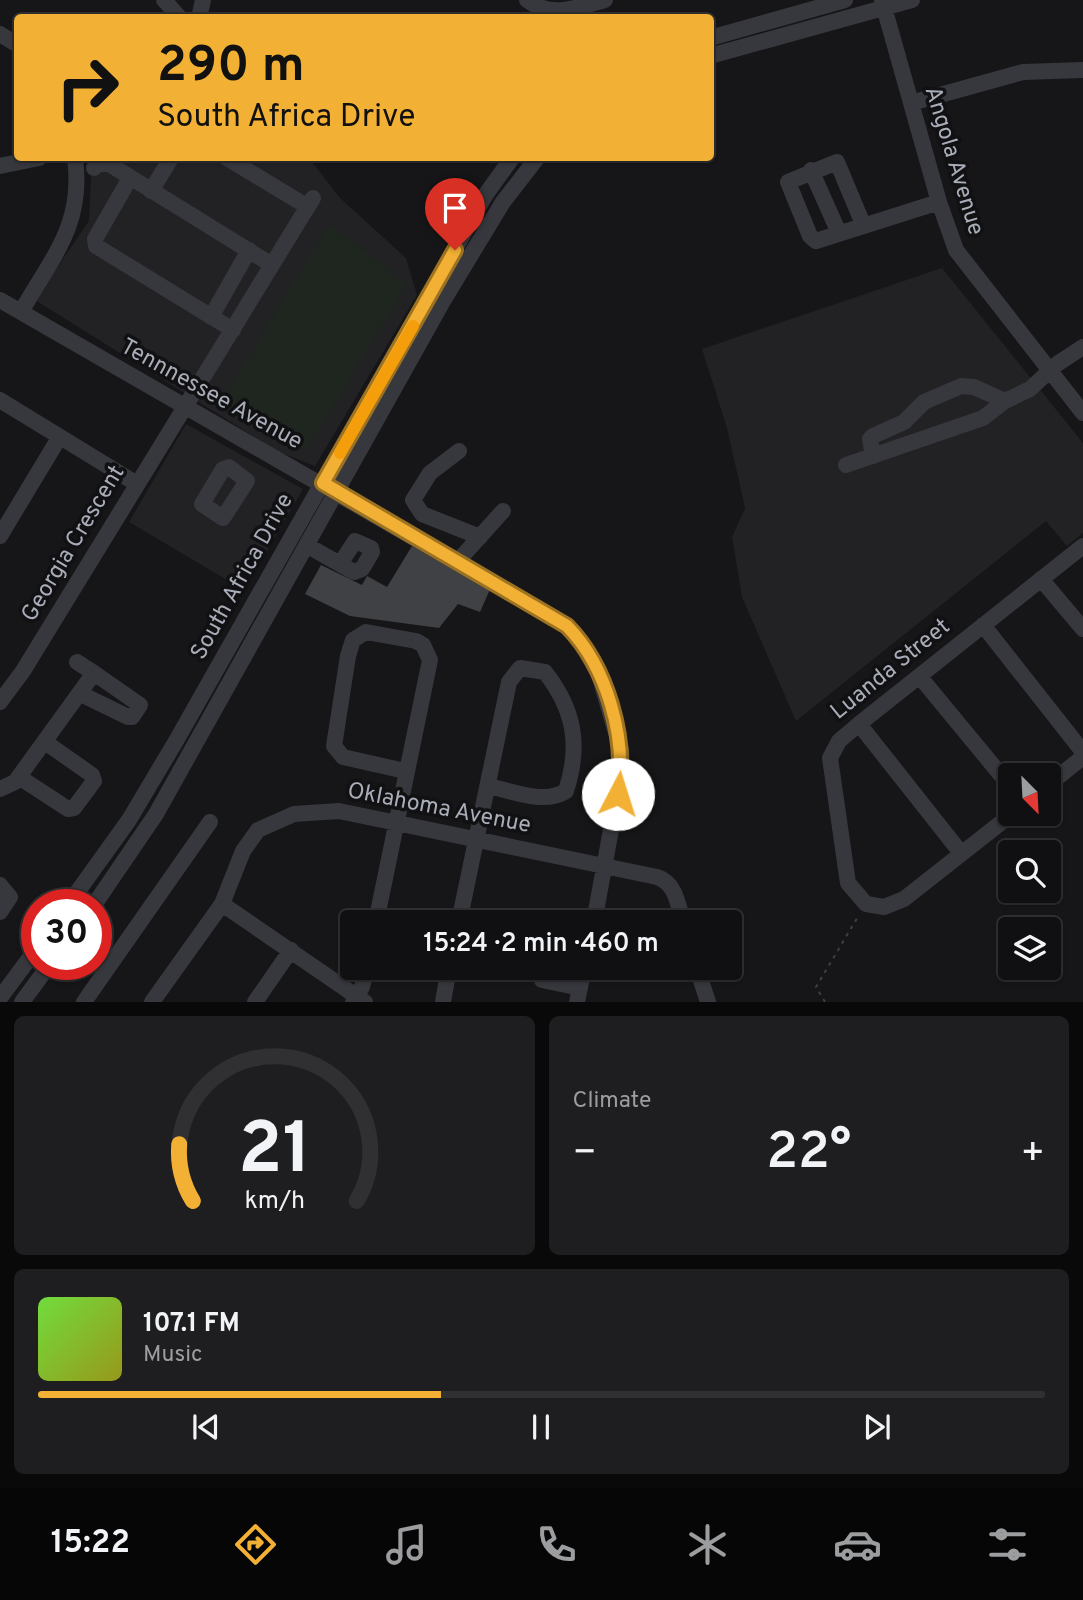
<!DOCTYPE html>
<html lang="en">
<head>
<meta charset="utf-8">
<style>
  :root { --surface:#101012; --page:#1e1e20; --text:#f1f3f6; --muted:#9c9d9f; --line:#303032; --accent:#f2b134 }
  body { margin:0; font-family:Overpass,sans-serif; background:var(--page); color:var(--text); height:100vh; display:flex; flex-direction:column; font-size:26px; white-space:nowrap }
  * { box-sizing:border-box; margin:0 }
  p { font-size:23px; color:var(--muted) }
  .icon { flex:none; width:38px; height:38px; fill:none; stroke:currentColor; stroke-width:2; stroke-linecap:round; stroke-linejoin:round }
  .map { position:relative; height:1002px; overflow:hidden }
  .sheet { display:flex; flex-direction:column; gap:14px; padding:14px; background:#09090a; flex:1 }
  .sheet>* { flex:none }
  .top-card { position:absolute; left:14px; top:14px; width:700px; height:147px; border-radius:7px; box-shadow:0 2px 5px #0004,0 0 0 2px var(--line); background:#f2b134; color:#111; overflow:hidden }
  .needle { width:46px; rotate:156deg }
  .fabs { position:absolute; left:998px; top:763px; display:grid; gap:14px }
  .fabs a { display:grid; place-items:center; width:63px; height:63px; border-radius:7px; background:var(--surface); box-shadow:0 2px 5px #0004,0 0 0 2px var(--line); font-size:35px }
  .speed { position:absolute; left:21px; top:889px; display:flex; gap:14px; font-size:35px; font-weight:700; text-align:center }
  .speed>* { display:grid; place-content:center; width:91px; height:91px; border-radius:50%; background:var(--surface); box-shadow:0 2px 5px #0004,0 0 0 2px var(--line); line-height:1 }
  .speed .limit { border:10px solid #d22; background:#fff; color:#111 }
  .pin { position:absolute; display:grid; place-items:center; width:60px; height:60px; color:#fff; margin:-72px -30px; border-radius:50% 50% 50% 0; rotate:-45deg; box-shadow:0 0 7px #0007 }
  .pin .icon { rotate:45deg }
  .me { position:absolute; width:77px; margin:-38px; rotate:5deg; stroke-linejoin:round; filter:drop-shadow(0 0 5px #0008) }
  .turn { display:flex; align-items:center; gap:24px; height:147px; padding:0 28px; font-size:32px }
  .turn .icon { width:91px; height:91px; stroke-width:2.5 }
  .turn b { display:block; font-size:49px; line-height:60px }
  .big { font-size:52px; font-weight:600; line-height:1.1 }
  .sheet .card { flex:1; display:flex; flex-direction:column; justify-content:center; gap:10px; min-width:0; padding:0 24px; border-radius:10px; background:var(--page) }
  .sheet .dial { align-items:center; gap:0 }
  .dial svg { height:182px; overflow:visible; fill:none; stroke:var(--line); stroke-width:7; stroke-linecap:round; text-anchor:middle }
  .dial text { fill:var(--text); stroke:none }
  .song { display:flex; align-items:center; gap:21px }
  .cover { width:84px; height:84px; border-radius:10px; background:linear-gradient(135deg,hsl(100 70% 55%),hsl(60 70% 35%)) }
  .played { height:7px; border-radius:4px; background:linear-gradient(90deg,var(--accent) 40%,var(--line) 40%) }
  .keys { display:flex; justify-content:space-around; direction:ltr }
  .heat { display:flex; justify-content:space-between; align-items:center; font-size:38px; direction:ltr }
  .sheet .tiles { flex:1; display:grid; gap:14px; grid-template-columns:1fr 1fr }
  .card:last-child { grid-column:span 2 }
  .trip { position:absolute; left:340px; top:910px; width:402px; height:70px; border-radius:7px; background:var(--surface); box-shadow:0 2px 5px #0004,0 0 0 2px var(--line); font-weight:600; line-height:70px; text-align:center }
  .dock { display:flex; height:112px; justify-content:space-around; align-items:center; background:#060607; color:var(--muted) }
  .dock .icon { width:49px; height:49px }
  .dock .active { color:var(--accent) }
  .dock b { font-size:32px; color:var(--text) }
  .map>svg:first-child { display:block }
</style>
</head>
<body>
<div class="map">
<svg width="1083" height="1002" viewBox="0 0 1083 1002">
  <rect width="100%" height="100%" fill="#161618"/>
  <path fill="#222225" d="M92 158H309L340 198 406 258 417 295 315 466 279 452 35 300 89 221Z
    M942 268 1083 443V533L1067 546 1046 521 796 721 742 597 732 537 745 508 727 428 702 349Z
    M186 424 303 489 244 590 129 522Z"/>
  <path fill="#1e261f" d="M329 224 407 284 307 449 222 401Z"/>
  <path fill="#404145" d="M412 546 491 587 480 612 458 604 439 628 350 616 305 594 321 565 362 585 367 576 387 587Z"/>
  <g fill="none" stroke-linecap="round" stroke-linejoin="round">
    <path stroke="#3d3f44" stroke-width="2" stroke-dasharray="3.5 5" stroke-linecap="butt" d="M825 1002 816 987 859 915"/>
    <path stroke="#37383d" stroke-width="16" d="M164 0 180 18
      M527 0C551 19 579 7 605 0
      M882 0 939 202 956 250 1083 413
      M199 18 203 0
      M0 34 18 45
      M710 38 845 0
      M710 56 912 0
      M911 103 1023 72 1083 70
      M227 158 308 207
      M0 166 39 158
      M94 168 98 164H109L272 265
      M811 170 839 233
      M130 178 95 239 96 246 233 330
      M151 191 171 158
      M863 224 837 162 788 182 810 236 816 241 939 202
      M0 300C188 410 379 516 567 626L580 640 599 675 621 750 622 770 594 922
      M21 312C52 257 84 225 75 158
      M211 317 249 250
      M0 400 137 484
      M459 451 430 473 413 500 422 514 480 537
      M873 456 870 439 873 436 904 422 924 402 961 386 974 387 1005 401
      M846 465 983 418 1005 401 1030 389 1057 364 1083 347
      M229 467 247 481 223 518 202 504 223 469Z
      M0 536 59 438
      M308 546 354 572 362 569 372 552 371 548 355 541 340 564
      M457 562 503 511
      M1041 579 1083 629
      M983 625 1083 752
      M77 662 94 673
      M920 677 1010 786
      M0 702 23 671 313 198
      M859 724 961 853
      M19 777 68 809 74 808 94 781 92 775 45 742
      M1048 785 1083 757
      M0 789 15 782 94 673 140 705 132 717H128L81 694
      M1012 814 904 899 884 907 866 904 848 883 830 758 839 741 859 724 1083 546
      M0 885 10 897 0 912
      M222 904 365 1002
      M68 905 129 820 176 741 486 194 512 158
      M94 905 156 814 443 301 503 202 537 158
      M376 922 430 660 423 645 416 641 366 632 353 640 348 656 334 746 343 757 405 771
      M459 922 509 682 520 668 545 672C574 709 581 745 566 791 545 805 511 791 489 786
      M538 968 542 980 580 988
      M697 968 708 1002
      M0 998 37 948
      M22 1002 50 964
      M84 1002 210 822
      M152 1002 222 904 243 851 258 830 294 814 339 811 657 877C676 883 678 905 683 922
      M255 1002 291 950
      M353 1002 362 987 367 968
      M443 1002 449 968
      M577 1002 584 968"/>
  </g>
  <g fill="none" stroke-linecap="round" stroke-linejoin="round">
    <defs>
      <path id="route" d="M455 250 323 483 567 626C607 667 627 738 618 794"/>
    </defs>
    <use href="#route" stroke="#9d7322" stroke-width="18"/>
    <use href="#route" stroke="#f2b134" stroke-width="12"/>
    <path stroke="#f59e0b" stroke-width="12" d="M340 453 413 326"/>
  </g>
  <g text-anchor="middle" dominant-baseline="central" stroke-width="7" stroke-linejoin="round" paint-order="stroke">
    <g font-size="23" fill="#a8adb8" stroke="#111113">
      <text transform="translate(953 161) rotate(73)">Angola Avenue</text>
      <text transform="translate(211 395) rotate(29)">Tennnessee Avenue</text>
      <text transform="translate(74 544) rotate(-59)">Georgia Crescent</text>
      <text transform="translate(243 577) rotate(-61)">South Africa Drive</text>
      <text transform="translate(891 670) rotate(-39)">Luanda Street</text>
      <text transform="translate(439 809) rotate(11)">Oklahoma Avenue</text>
    </g>
  </g>
</svg>
<div class="fabs">
<a><svg class="needle" viewBox="-14 -14 28 28"><path d="M0-13l5 13h-10z" fill="#e53935"/><path d="M0 13l5-13h-10z" fill="#9c9d9f"/></svg></a>
<a><svg class="icon" aria-label="search" viewBox="0 0 24 24"><circle cx="10" cy="10" r="6"/><path d="M15 15l6 6"/></svg></a>
<a><svg class="icon" aria-label="layers" viewBox="0 0 24 24"><path d="M12 4l9 5-9 5-9-5zM3 14l9 5 9-5"/></svg></a>
</div>
<div class="speed"><div class="limit">30</div></div>
<div class="pin" style="left:455px;top:250px;background:#d93025"><svg class="icon" aria-label="arrive" viewBox="0 0 24 24"><path d="M6 21V4h12l-3 4 3 4H6"/></svg></div>
<svg class="me" style="left:618px;top:794px" viewBox="-20 -20 40 40"><circle r="19" fill="#fff"/><path d="M0-13L10 11 0 6-10 11z" fill="#f2b134"/></svg>
<div class="trip">15:24 · 2 min · 460 m</div>
<div class="top-card">
<div class="turn"><svg class="icon" aria-label="right" viewBox="0 0 24 24"><path d="M7 20v-9h11M14 6l5 5-5 5"/></svg><div><b>290 m</b>South Africa Drive</div></div>
</div>
</div>
<section class="sheet">
<div class="tiles">
<div class="card dial"><svg viewBox="0 0 100 80">
<path d="M14 69A42 42 0 1 1 86 69"/>
<path d="M14 69A42 42 0 0 1 8 44" stroke="#f2b134"/>
<text x="50" y="56" font-size="32" font-weight="700">21</text>
<text x="50" y="72" font-size="11">km/h</text>
</svg></div>
<div class="card"><p>Climate</p>
<div class="heat"><a>−</a><b class="big">22°</b><a>+</a></div>
</div>
<div class="card">
<div class="song"><i class="cover"></i><div><b>107.1 FM</b><p>Music</p></div></div>
<div class="played"></div>
<div class="keys"><svg class="icon" aria-label="previous" viewBox="0 0 24 24"><path d="M18 5L8 12l10 7zM5 5v14"/></svg><svg class="icon" aria-label="pause" viewBox="0 0 24 24"><path d="M8 5v14M16 5v14"/></svg><svg class="icon" aria-label="next" viewBox="0 0 24 24"><path d="M6 5l10 7-10 7zM19 5v14"/></svg></div>
</div>
</div>
</section>
<nav class="dock">
<b>15:22</b>
<svg class="icon active" aria-label="directions" viewBox="0 0 24 24"><path d="M12 3l9 9-9 9-9-9zM9 14v-3h6M13 9l2 2-2 2"/></svg>
<svg class="icon" aria-label="music" viewBox="0 0 24 24"><path d="M9 18V5l10-2v13"/><circle cx="6" cy="18" r="3"/><circle cx="16" cy="16" r="3"/></svg>
<svg class="icon" aria-label="phone" viewBox="0 0 24 24"><path d="M5 4h4l2 5-3 2q2 4 5 5l2-3 5 2v4C11 20 4 13 5 4z"/></svg>
<svg class="icon" aria-label="climate" viewBox="0 0 24 24"><path d="M12 3v18M4 7l16 10M4 17L20 7"/></svg>
<svg class="icon" aria-label="car" viewBox="0 0 24 24"><path d="M5 17H2v-5l4-1 3-4h7l3 4 3 1v5h-3M9 17h6M6 11h13"/><circle cx="7" cy="17" r="2"/><circle cx="17" cy="17" r="2"/></svg>
<svg class="icon" aria-label="filters" viewBox="0 0 24 24"><path d="M4 7h16M4 17h16"/><circle cx="9" cy="7" r="2"/><circle cx="15" cy="17" r="2"/></svg>
</nav>
</body>
</html>
